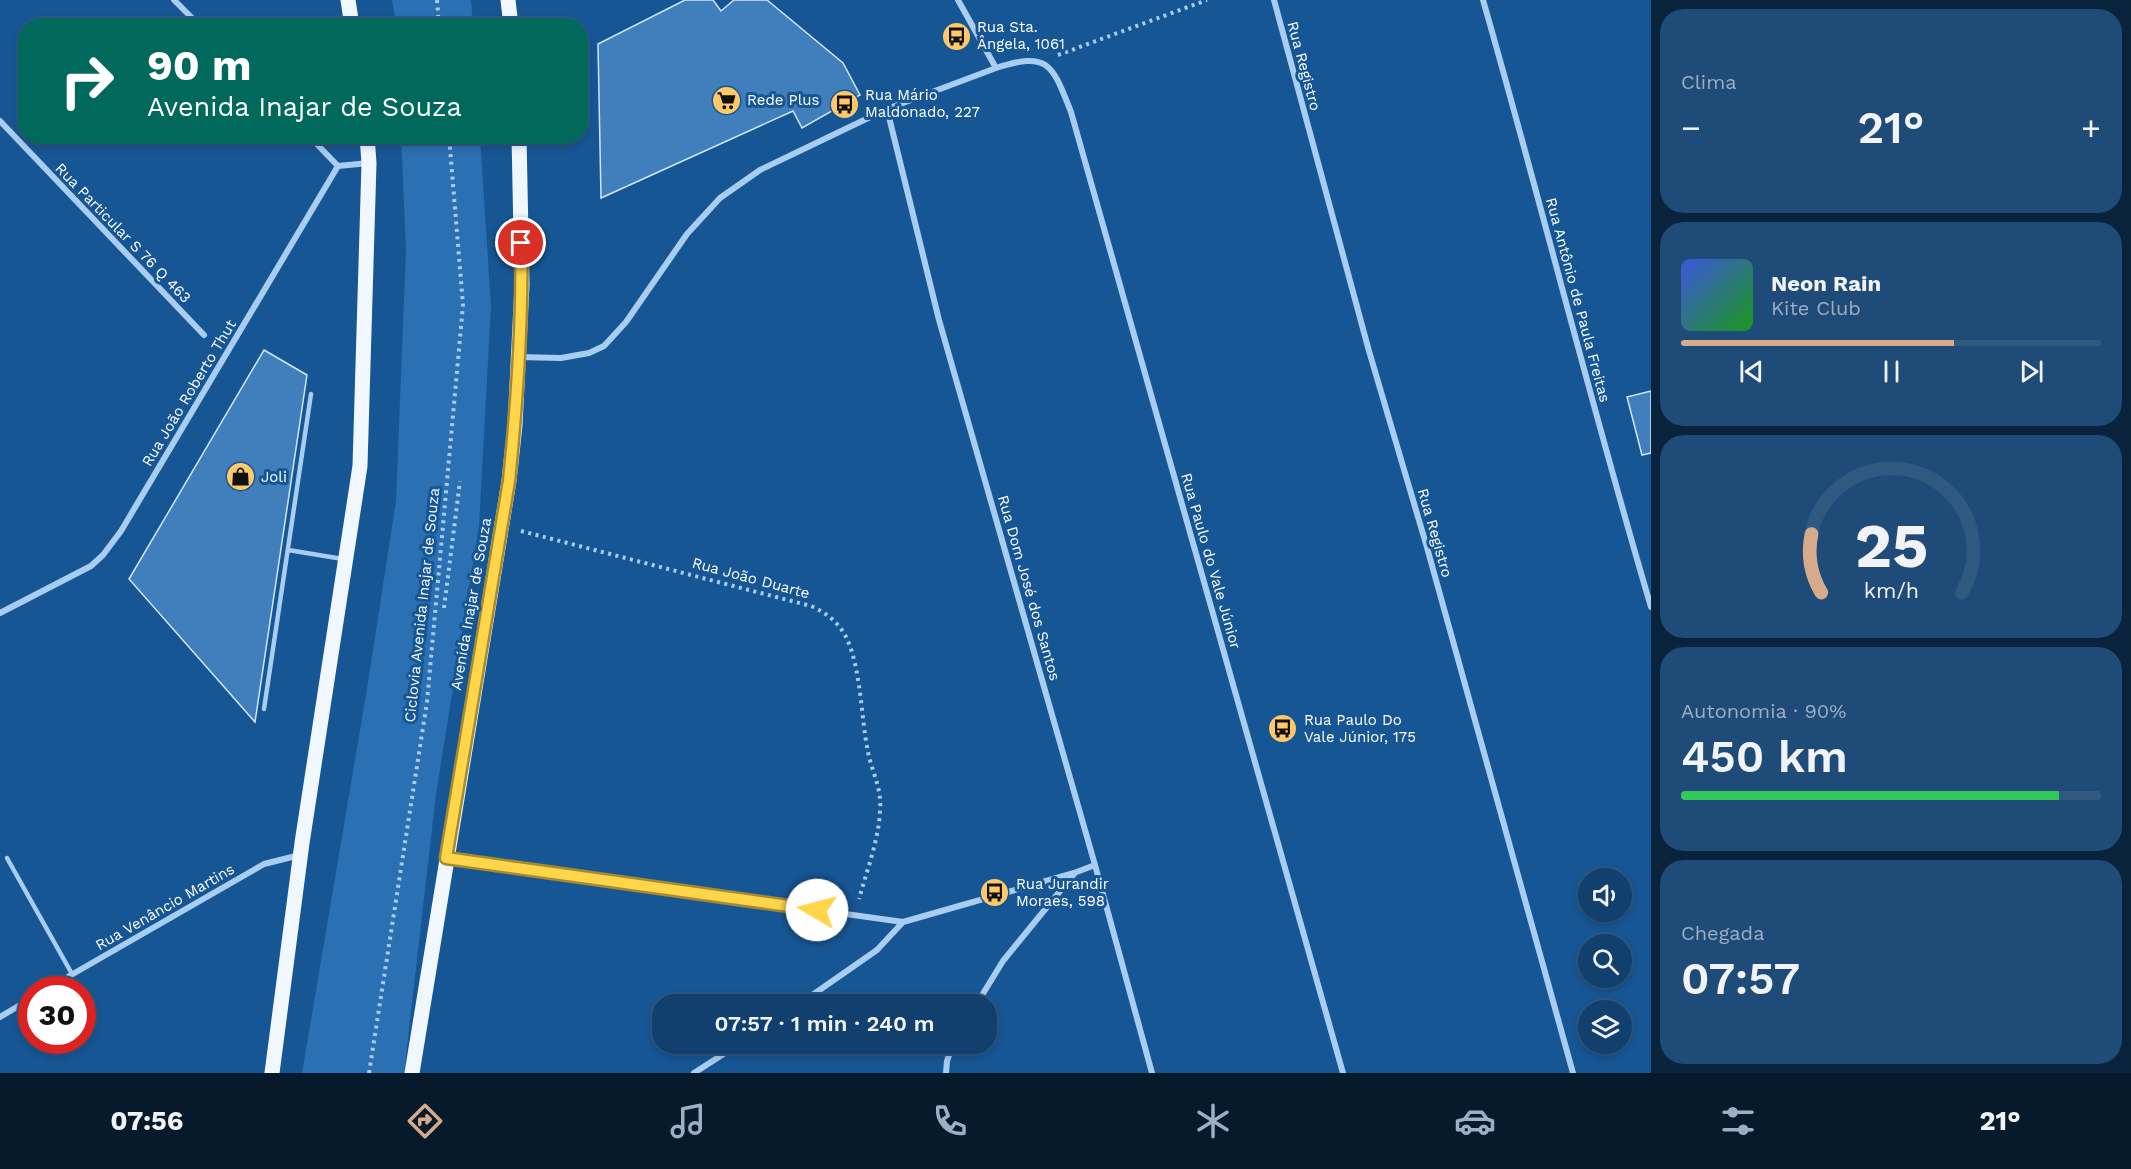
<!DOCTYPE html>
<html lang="pt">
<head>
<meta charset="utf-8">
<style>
  :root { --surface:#11406f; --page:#1e4b77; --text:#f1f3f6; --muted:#9cafc3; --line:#305982; --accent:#d6ab8b }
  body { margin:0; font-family:"Work Sans",sans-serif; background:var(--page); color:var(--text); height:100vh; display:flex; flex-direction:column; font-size:22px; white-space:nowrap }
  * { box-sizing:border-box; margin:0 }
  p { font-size:20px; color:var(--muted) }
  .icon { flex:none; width:33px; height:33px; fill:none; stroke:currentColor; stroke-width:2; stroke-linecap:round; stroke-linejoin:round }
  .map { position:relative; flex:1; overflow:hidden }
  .details { display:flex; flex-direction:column; gap:9px; padding:9px; background:#09233d; width:480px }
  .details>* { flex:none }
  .hud { position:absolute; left:18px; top:18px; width:570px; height:126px; border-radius:24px; box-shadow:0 3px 9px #0003,0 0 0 2px var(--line); background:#00695c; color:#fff; overflow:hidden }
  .tools { position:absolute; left:1578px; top:868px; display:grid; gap:12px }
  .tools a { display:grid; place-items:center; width:54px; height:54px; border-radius:50%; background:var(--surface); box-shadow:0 3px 9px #0003,0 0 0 2px var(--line); font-size:30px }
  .speed { position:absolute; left:18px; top:976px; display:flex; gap:12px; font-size:30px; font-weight:700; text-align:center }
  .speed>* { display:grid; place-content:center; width:78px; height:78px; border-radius:50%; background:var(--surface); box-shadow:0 3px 9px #0003,0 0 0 2px var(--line); line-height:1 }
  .speed .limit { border:9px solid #d22; background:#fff; color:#111 }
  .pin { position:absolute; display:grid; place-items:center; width:51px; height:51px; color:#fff; margin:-26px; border:3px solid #fff; border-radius:50%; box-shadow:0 2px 6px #0007 }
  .me { position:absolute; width:66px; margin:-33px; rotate:278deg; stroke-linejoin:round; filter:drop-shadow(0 0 4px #0008) }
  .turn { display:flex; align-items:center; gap:21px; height:126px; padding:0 30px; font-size:27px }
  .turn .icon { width:78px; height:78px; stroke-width:2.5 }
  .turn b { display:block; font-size:42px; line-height:51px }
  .big { font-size:45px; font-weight:600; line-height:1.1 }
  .details .widget { flex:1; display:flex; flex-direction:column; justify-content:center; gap:9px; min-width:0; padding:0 21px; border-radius:24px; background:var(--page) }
  .details .dial { align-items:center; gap:0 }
  .dial svg { height:156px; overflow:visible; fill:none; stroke:var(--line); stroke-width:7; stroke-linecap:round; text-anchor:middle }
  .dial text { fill:var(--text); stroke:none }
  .song { display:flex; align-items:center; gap:18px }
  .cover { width:72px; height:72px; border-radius:9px; background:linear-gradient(135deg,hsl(230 70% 55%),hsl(120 70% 35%)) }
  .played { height:6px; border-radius:3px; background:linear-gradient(90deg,var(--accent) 65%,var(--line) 65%) }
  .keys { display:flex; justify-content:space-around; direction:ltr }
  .heat { display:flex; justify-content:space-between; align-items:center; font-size:33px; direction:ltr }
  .charge { height:9px; border-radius:4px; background:linear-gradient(90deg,#34c759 90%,var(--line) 0) }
  .trip { position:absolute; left:652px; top:994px; width:345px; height:60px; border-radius:24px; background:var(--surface); box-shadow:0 3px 9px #0003,0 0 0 2px var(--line); font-weight:600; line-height:60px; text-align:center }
  .tabs { display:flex; height:96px; justify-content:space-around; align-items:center; background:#071a2c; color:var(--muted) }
  .tabs .icon { width:42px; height:42px }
  .tabs .on { color:var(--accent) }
  .tabs b { font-size:27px; color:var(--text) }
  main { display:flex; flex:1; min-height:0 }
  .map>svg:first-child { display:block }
</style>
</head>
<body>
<main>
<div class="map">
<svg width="1651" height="1073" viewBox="0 0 1651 1073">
  <rect width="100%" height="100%" fill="#175694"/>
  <path fill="#2a70b2" d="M392 0H471L473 25H396Z
    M401 137H480L491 306 479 526 436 794 404 1073H302L367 689 396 501 406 249Z"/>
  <path fill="#407fbb" stroke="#cfe6fb" stroke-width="1.5" d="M685 0H713L721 11 734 0H767L843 63 860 95 802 128 793 111 601 198 598 44Z
    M264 350 307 375 255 722 129 579Z
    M1651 391V453L1642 455 1627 397Z"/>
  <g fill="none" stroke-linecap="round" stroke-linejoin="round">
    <path stroke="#a8cdf0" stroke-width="4" stroke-dasharray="3 4.5" stroke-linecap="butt" d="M437 0 439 26
      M1058 55 1207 0
      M521 531 811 606C825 612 837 621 845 635 861 665 861 718 868 752 872 772 882 789 880 810 879 839 867 870 859 899
      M444 608 460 481
      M369 1073 427 702 463 305 449 136"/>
    <path stroke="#a8cdf0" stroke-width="4.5" d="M288 550 343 559
      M264 709 311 394
      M7 858 72 974"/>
    <path stroke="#a8cdf0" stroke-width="6" d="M174 0 200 26
      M958 0 996 68
      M1274 0 1369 351 1426 544 1573 1073
      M1483 0C1541 202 1591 405 1651 607
      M887 109 939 320 1095 865 1152 1073
      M0 121 204 335
      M309 136 338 166
      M518 357 561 358 589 353 604 346 626 322 687 234 720 198 760 170 887 109 996 68C1049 51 1052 64 1071 112L1343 1073
      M0 613 91 566 103 555 121 531 338 166 369 163
      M446 858 903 922
      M45 990 264 864 300 855
      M798 1005 877 950 903 922 1074 873 1095 865
      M976 1005 1003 961 1074 874
      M0 1017 32 998
      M694 1073 739 1044
      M946 1073 947 1061 953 1044"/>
    <path stroke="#f1f7ff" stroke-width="15" d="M348 0 352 26
      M508 0 511 26
      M272 1073 302 843 360 466 369 163 367 136
      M412 1073 509 481 515 425 522 285 519 136"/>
  </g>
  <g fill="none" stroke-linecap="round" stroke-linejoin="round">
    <defs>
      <path id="route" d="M521 243C523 322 517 402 509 481L446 858 817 910"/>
    </defs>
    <use href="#route" stroke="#a68a30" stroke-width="15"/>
    <use href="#route" stroke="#ffd54a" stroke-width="10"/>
  </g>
  <defs>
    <symbol id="bus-disc" viewBox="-11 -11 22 22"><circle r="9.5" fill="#ffc967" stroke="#175694"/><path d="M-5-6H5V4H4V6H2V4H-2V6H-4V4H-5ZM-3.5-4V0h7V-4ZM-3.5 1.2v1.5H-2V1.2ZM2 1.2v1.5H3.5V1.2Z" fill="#111"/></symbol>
    <symbol id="supermarket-disc" viewBox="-11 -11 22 22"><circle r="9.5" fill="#ffc967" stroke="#175694"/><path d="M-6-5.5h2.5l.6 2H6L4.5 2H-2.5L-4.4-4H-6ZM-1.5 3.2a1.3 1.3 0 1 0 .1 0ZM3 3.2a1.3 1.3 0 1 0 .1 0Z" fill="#111"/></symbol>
    <symbol id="shop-disc" viewBox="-11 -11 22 22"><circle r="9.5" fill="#ffc967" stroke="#175694"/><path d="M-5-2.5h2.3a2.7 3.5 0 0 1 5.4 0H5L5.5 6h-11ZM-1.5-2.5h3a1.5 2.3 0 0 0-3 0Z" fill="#111"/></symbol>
  </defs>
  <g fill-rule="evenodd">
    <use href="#bus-disc" x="940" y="20" width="33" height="33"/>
    <use href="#supermarket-disc" x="710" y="84" width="33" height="33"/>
    <use href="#bus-disc" x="828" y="88" width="33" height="33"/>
    <use href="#shop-disc" x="224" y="460" width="33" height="33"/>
    <use href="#bus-disc" x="1266" y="712" width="33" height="33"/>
    <use href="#bus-disc" x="978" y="876" width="33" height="33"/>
  </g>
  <g text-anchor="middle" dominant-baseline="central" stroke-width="6" stroke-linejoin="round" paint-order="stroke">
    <g font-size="15" fill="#fff" stroke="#175694" text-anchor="start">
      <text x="977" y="27">Rua Sta.<tspan x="977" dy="17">Ângela, 1061</tspan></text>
      <text x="865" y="95">Rua Mário<tspan x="865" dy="17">Maldonado, 227</tspan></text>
      <text x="747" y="100">Rede Plus</text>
      <text x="261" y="477">Joli</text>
      <text x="1304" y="720">Rua Paulo Do<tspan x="1304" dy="17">Vale Júnior, 175</tspan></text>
      <text x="1016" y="884">Rua Jurandir<tspan x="1016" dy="17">Moraes, 598</tspan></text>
    </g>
    <g font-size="15" fill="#fff" stroke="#175694">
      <text transform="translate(1304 66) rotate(75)">Rua Registro</text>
      <text transform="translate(123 233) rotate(46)">Rua Particular S 76 Q 463</text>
      <text transform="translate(1578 300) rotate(75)">Rua Antônio de Paula Freitas</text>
      <text transform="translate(189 393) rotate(-59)">Rua João Roberto Thut</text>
      <text transform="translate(1435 533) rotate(74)">Rua Registro</text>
      <text transform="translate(1211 561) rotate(74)">Rua Paulo do Vale Júnior</text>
      <text transform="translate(751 578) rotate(15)">Rua João Duarte</text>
      <text transform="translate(1029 588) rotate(74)">Rua Dom José dos Santos</text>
      <text transform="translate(471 604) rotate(-80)">Avenida Inajar de Souza</text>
      <text transform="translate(422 605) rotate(-84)">Ciclovia Avenida Inajar de Souza</text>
      <text transform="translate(165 907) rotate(-30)">Rua Venâncio Martins</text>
    </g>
  </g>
</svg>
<div class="tools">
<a><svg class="icon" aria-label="sound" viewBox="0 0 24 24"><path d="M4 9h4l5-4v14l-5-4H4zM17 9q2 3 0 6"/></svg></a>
<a><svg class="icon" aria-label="search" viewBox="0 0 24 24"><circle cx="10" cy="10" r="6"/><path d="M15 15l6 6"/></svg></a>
<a><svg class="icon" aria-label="layers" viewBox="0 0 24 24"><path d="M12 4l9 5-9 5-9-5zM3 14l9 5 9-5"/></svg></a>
</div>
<div class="speed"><div class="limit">30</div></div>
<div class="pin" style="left:521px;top:243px;background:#d93025"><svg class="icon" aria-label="arrive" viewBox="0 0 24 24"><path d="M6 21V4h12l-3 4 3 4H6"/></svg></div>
<svg class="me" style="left:817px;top:910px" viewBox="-20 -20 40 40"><circle r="19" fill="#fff"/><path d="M0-13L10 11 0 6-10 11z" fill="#ffd54a"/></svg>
<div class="trip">07:57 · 1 min · 240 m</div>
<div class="hud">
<div class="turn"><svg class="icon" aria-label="right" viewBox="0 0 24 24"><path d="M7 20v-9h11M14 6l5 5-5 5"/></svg><div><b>90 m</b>Avenida Inajar de Souza</div></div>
</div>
</div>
<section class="details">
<div class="widget"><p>Clima</p>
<div class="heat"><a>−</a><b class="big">21°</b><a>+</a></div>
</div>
<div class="widget">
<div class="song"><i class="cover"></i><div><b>Neon Rain</b><p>Kite Club</p></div></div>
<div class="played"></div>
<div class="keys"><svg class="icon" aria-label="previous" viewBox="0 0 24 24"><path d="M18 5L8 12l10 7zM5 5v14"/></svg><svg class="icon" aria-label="pause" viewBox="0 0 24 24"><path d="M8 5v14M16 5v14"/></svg><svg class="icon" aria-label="next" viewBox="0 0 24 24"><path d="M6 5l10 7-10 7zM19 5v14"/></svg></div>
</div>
<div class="widget dial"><svg viewBox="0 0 100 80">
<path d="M14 69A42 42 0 1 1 86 69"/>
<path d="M14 69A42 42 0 0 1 9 39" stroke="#d6ab8b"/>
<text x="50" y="56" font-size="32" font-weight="700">25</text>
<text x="50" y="72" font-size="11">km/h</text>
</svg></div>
<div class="widget"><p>Autonomia · 90%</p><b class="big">450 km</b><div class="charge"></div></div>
<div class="widget"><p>Chegada</p><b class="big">07:57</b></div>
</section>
</main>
<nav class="tabs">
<b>07:56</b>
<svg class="icon on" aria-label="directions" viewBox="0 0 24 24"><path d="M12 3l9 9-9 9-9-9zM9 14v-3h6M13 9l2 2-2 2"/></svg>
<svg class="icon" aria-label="music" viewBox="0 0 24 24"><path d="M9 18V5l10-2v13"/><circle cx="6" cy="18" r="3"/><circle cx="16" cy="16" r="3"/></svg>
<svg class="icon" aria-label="phone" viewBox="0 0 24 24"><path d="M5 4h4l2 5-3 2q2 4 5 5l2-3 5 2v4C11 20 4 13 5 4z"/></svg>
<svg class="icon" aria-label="climate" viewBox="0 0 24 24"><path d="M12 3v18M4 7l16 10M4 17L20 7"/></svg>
<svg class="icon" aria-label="car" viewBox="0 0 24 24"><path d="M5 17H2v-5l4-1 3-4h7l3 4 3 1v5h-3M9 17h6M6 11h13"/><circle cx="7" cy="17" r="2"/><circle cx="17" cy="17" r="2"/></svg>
<svg class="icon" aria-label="filters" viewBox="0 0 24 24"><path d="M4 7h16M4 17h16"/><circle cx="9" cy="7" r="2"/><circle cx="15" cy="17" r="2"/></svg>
<b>21°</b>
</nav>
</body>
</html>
